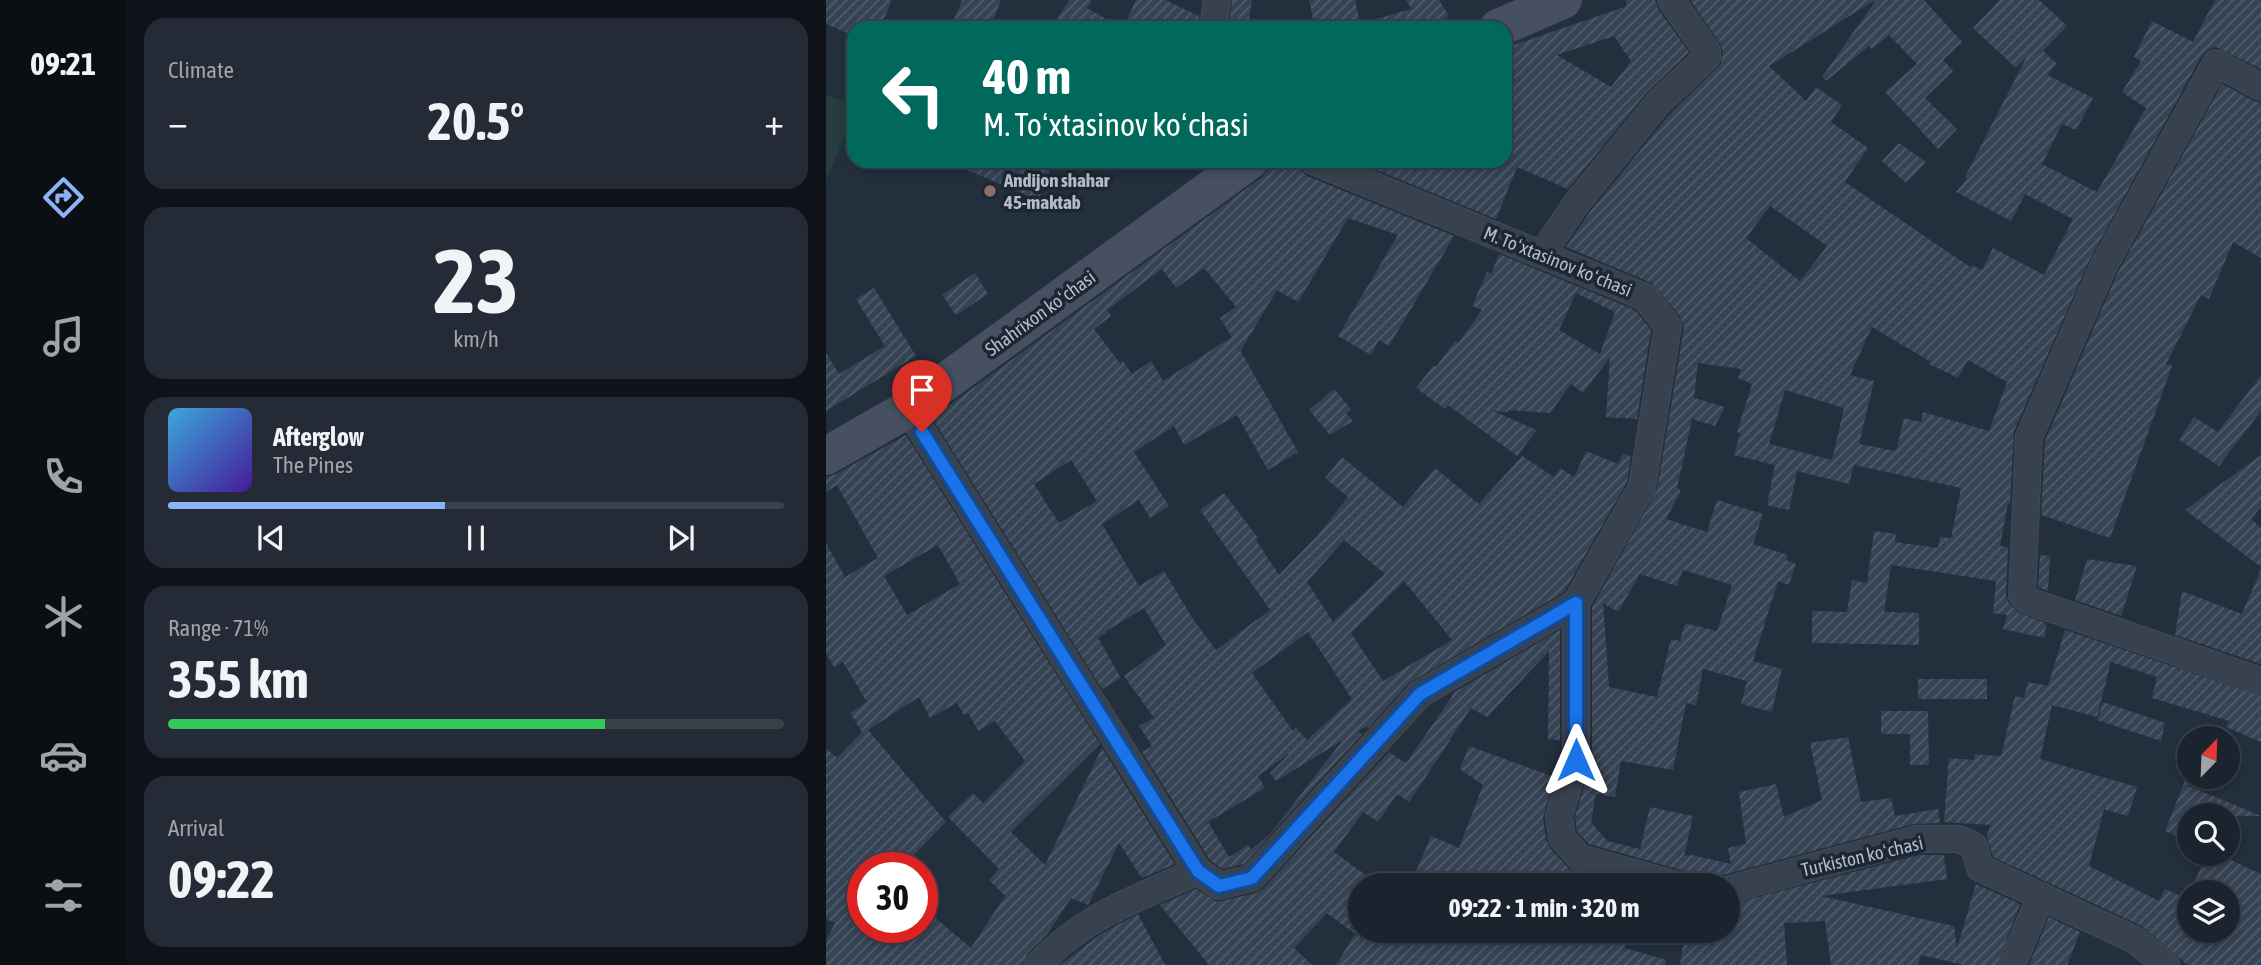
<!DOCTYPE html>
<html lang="en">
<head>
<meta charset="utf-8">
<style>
  :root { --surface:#1b232e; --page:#242b36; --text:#f1f3f6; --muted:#a0a4aa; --line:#39404a; --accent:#8ab4f8 }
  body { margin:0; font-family:"Asap Condensed",sans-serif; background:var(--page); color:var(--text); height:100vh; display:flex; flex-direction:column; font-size:26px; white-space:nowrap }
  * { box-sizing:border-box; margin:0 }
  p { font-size:23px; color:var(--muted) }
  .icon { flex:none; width:38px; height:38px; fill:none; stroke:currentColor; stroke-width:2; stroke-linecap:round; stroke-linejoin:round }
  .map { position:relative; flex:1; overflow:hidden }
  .side { display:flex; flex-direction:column; gap:18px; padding:18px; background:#0f1319; width:700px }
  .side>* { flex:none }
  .guide { position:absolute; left:21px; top:21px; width:665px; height:147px; border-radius:21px; box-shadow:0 4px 10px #0003,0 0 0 2px var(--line); background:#00695c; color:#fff; overflow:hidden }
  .needle { width:46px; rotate:23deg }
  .controls { position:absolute; left:1351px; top:726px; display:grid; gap:14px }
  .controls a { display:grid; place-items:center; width:63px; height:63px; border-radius:50%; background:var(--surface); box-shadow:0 4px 10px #0003,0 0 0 2px var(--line); font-size:35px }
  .speed { position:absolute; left:21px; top:852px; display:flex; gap:14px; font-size:35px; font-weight:700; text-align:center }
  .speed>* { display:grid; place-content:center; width:91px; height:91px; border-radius:50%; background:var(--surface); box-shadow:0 4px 10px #0003,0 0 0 2px var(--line); line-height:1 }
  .speed .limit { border:10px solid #d22; background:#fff; color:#111 }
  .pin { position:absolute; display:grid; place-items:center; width:60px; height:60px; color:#fff; margin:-72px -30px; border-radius:50% 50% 50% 0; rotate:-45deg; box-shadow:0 0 7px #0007 }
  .pin .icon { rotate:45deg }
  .me { position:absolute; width:77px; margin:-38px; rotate:0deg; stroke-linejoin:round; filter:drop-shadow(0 0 5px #0008) }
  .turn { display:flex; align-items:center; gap:24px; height:147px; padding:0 21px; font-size:32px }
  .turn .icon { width:91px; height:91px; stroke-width:2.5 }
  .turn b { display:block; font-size:49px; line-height:60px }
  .big { font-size:52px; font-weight:700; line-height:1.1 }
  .side .widget { flex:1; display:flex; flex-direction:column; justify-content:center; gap:10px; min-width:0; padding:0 24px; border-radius:21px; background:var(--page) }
  .side .dial { align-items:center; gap:0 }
  .dial b { font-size:91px; line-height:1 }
  .song { display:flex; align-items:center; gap:21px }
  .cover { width:84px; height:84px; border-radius:10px; background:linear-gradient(135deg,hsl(200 70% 55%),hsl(260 70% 35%)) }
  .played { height:7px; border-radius:4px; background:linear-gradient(90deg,var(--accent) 45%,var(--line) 45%) }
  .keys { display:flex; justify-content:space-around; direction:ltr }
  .heat { display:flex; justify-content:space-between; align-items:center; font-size:38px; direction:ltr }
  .charge { height:10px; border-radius:5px; background:linear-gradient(90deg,#34c759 71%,var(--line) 0) }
  .trip { position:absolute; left:522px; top:873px; width:392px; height:70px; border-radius:35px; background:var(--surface); box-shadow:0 4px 10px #0003,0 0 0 2px var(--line); font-weight:700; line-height:70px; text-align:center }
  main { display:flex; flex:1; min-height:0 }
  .tab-bar { display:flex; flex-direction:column; width:126px; justify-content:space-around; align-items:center; background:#0b0e12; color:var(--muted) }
  .tab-bar .icon { width:49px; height:49px }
  .tab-bar .current { color:var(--accent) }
  .tab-bar b { font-size:32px; color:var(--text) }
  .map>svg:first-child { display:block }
</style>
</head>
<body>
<main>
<nav class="tab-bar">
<b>09:21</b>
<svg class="icon current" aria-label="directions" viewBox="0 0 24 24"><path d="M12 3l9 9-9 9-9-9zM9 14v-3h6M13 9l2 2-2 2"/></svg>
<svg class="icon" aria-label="music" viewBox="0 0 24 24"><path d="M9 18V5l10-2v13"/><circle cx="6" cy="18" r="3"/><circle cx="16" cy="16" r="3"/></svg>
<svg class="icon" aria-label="phone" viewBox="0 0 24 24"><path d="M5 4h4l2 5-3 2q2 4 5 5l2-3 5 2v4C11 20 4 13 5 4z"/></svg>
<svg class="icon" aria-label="climate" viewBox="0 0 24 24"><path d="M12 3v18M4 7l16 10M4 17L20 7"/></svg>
<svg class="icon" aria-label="car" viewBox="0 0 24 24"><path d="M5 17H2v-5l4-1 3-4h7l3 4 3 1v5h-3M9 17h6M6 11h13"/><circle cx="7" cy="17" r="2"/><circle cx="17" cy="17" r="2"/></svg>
<svg class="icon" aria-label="filters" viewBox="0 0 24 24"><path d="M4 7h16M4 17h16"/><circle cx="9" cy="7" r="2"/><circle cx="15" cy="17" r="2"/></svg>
</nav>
<section class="side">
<div class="widget"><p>Climate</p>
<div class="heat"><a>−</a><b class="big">20.5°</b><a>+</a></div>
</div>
<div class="widget dial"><b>23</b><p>km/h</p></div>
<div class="widget">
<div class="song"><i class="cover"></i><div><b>Afterglow</b><p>The Pines</p></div></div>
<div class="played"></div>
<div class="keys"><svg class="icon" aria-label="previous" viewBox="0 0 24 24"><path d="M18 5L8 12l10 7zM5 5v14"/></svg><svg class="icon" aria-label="pause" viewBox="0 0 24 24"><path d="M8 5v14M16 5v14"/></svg><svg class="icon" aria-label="next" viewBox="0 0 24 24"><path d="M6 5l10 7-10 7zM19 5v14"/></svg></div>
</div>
<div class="widget"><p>Range · 71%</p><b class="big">355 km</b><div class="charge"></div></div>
<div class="widget"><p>Arrival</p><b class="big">09:22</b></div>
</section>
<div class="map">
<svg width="1435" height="965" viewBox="0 0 1435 965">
  <defs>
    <pattern id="building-hatch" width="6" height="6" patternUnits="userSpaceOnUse" patternTransform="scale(1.75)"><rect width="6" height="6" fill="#364354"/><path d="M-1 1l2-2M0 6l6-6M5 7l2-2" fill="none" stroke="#515c6b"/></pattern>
  </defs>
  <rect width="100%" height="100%" fill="#242f3e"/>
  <path fill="#263c3f" d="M0 94 28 106V115L0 181Z"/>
  <path fill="url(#building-hatch)" fill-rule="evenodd" d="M0 0H66L54 28H28V36L0 24Z
    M136 0H175L164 28H125Z
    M243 0H266L261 8 296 28H226Z
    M310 0H339L373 16 372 28H297Z
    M406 0H426L422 28H403Z
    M483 0H529L535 28H489Z
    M580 0H613L623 16 598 28H540L539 22 586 9Z
    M799 0H829L832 9 863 52 820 93 742 189 691 167 670 219 529 161H679V48L801 6ZM788 36 805 61 785 87 731 55Z
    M864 0H1049L943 66 980 101 990 87 1016 105 1005 122 1042 148 1019 182 1144 267 1146 265 1156 270 1167 248 1218 275 1247 219 1199 194 1185 221 1130 192 1141 179 1139 177 1201 56 1190 68 1147 28 1174 0H1213L1241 26 1217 51 1231 64 1221 75 1267 98 1250 130 1236 124 1216 164 1271 192 1320 108 1296 92 1315 61 1308 57 1326 21 1367 42 1389 0H1435V69L1390 47 1382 49 1376 55 1263 261 1188 431 1184 504 1182 503 1174 546 1182 547 1180 595 1182 602 1193 613 1220 623 1219 638 1177 629 1181 615 1167 613 1170 581 1065 565 1058 612 1093 613V645L986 643V611L1021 612 1026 580 1041 583 1048 531 1070 534 1069 542 1112 548 1114 537 1125 538 1135 488 1028 465 1023 484 971 471 963 510 941 505 949 465 908 455 914 433 911 432 926 384 912 378 915 369 872 363 868 398 899 407 889 426 866 419 851 488 855 491 840 519 881 532 891 500 937 514 927 544 962 555 960 560 970 564 963 585 952 581 927 661 956 669 951 689 946 712 915 704 921 681 877 669 870 705 860 703 847 770 795 761 789 797 770 794 765 822 781 841 814 849 824 807 867 816 858 856 865 855 905 864 902 848 920 844 913 792 950 784 958 817 996 800 984 743 1022 737 1035 802 1065 798 1069 816 1112 809 1114 823 1087 824 897 875 890 878 886 885 870 881 866 875 859 871 763 844 751 831 749 817 766 760V607L831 490 858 328 854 316 826 283 740 247 763 213 844 114 895 64 897 51 894 43ZM944 206 1001 246 974 281 920 238ZM1046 327 1105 362 1103 364 1132 378 1142 360 1181 382 1163 431 1097 412 1095 422 1078 418 1070 451 1033 444 1048 381 1024 375ZM959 390 1018 408 1006 460 943 444ZM857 570 906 585 891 631 859 623 854 641 845 639 831 697 783 687 777 603 792 612 814 574 851 586Z
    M1050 0H1098L1136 42 1117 60 1127 71 1099 98 1131 129 1112 149 1059 92 1091 64 1063 35 1046 49 1043 46 1000 81 996 77Z
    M1396 84 1428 101 1435 103V258L1407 242 1383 299 1375 295 1340 364 1346 366 1284 538 1215 515 1219 441 1291 274Z
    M1073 143 1100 162 1080 183 1056 161Z
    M120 161H228L212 200Z
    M449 161H472L474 170 481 176 628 236 563 346 553 340 545 355 512 336 572 235 522 218 472 302 451 290 415 350 409 341 472 452 442 470 411 415 358 445 348 426 308 452 343 506 324 518 313 500 276 524 313 586 338 571 367 619 390 650 444 610 374 510 398 493 432 538 430 540 453 575 491 536 522 497 499 478 516 457 577 507 609 468 653 504 696 456 728 477 734 468 748 477 760 451 792 464 797 453 805 457 801 482 738 592 583 683 542 728 541 726 532 731 536 734 418 864 396 869 384 860 316 752 326 746 313 726 328 718 298 676 340 645 318 608 280 631 281 632 272 638 295 678 276 689 106 418 435 178 442 170 443 164ZM378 268 410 307 394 318 406 337 337 381 325 361 306 374 297 361 294 363 268 329 285 316 281 310 336 269 350 288ZM245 460 271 501 233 523 208 484ZM518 540 559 574 507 622 481 582ZM578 581 626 640 557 681 525 633ZM482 632 526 699 481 740 470 728 467 731 426 673ZM517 740 444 834 425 849 422 845 403 857 382 822 439 788 432 776 464 753 444 773 450 781Z
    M673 254 809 310 825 330 811 419 780 417 784 357 757 393 745 384 724 413 682 410V412L667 411 711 430 691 456 622 405 619 409 590 388 608 365 610 367 629 341 632 343 656 310 646 306 661 272 665 274ZM750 293 789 312 774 354 733 330Z
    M149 273 162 294 130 315 116 295Z
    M48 288 90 356 0 411V353L13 374 59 346 30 299Z
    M1435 375V411L1393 466 1353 440 1368 417 1392 432Z
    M508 389 525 409 520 413 527 421 504 435 483 410Z
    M80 435 274 744 185 832 219 865 276 748 349 864 316 878 293 843 262 905 245 898 222 933 201 954 197 965H0V940L9 923 0 919V748L11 758 36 732 24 713 41 702 17 662 8 667 0 653V543L19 577 52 558 11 485 0 492V477L10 474ZM112 545 134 584 81 615 58 576ZM93 697 104 718 131 703 138 715 142 713 152 731 169 721 199 761 157 803 147 793 122 817 173 869 163 880 179 896 145 948 96 907V928H37V868H75L120 822 42 730Z
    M1435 455V507L1425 519 1435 528V567L1359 510Z
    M1214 555 1224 556 1222 591 1212 587Z
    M1261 559 1311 566 1295 616 1249 600Z
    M1435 569V664L1349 635 1356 591 1416 614Z
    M734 630V740L722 739 723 651 661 717 645 708 625 738H622L625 739 583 802 571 794 552 822 537 812 508 852 555 886H534V931H803L799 948 840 960 839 965H510L529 934 501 913 468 948 486 965H383L334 905 370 889 391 902 430 893 437 889 563 752 580 763 629 692Z
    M1239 630 1435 696V742L1400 727 1403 721 1326 698 1331 677 1285 662 1271 717 1226 705 1214 759 1311 787 1302 816 1278 809 1263 866 1333 901 1339 889 1363 900V931H1402V892H1364L1381 854H1392L1435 874V965H1362L1316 926 1167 857 1161 837 1164 825 1118 822 1123 758 1148 760V754L1175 756 1189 696 1198 698 1202 682 1222 686Z
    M1092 679H1161V699H1092Z
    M1277 702 1339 723 1335 741 1271 720Z
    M1055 711H1102L1103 765H1084V734H1055Z
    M643 746 728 777 717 818 720 840 724 848 743 869 750 873 782 882 781 886H584L605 836 633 848 657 785 634 769Z
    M1362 773 1363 786 1435 816H1363V841L1339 831Z
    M1093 855H1118L1121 879 995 896 1128 926 1131 948 1150 884 1194 904 1171 965H1138L1095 955 1092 965H1005L999 921 958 923 961 965H854L859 931H901V905Z
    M312 914 339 965H234L275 934Z
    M1223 917 1254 932 1241 965H1203Z"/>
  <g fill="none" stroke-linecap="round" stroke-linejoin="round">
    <defs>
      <path id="street" d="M387 28 391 0
        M1435 87 1390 63 1277 267 1203 437 1196 595 1203 601 1435 681
        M716 254 750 204 832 103 881 57V51L845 0
        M82 409 372 871
        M750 603V760L733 816 736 838 754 858 855 886
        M901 890 1091 839H1133L1148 846 1154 868 1309 940 1340 965
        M212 965C257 916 312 898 372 871L393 886 426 878 594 694 750 603 816 487 842 326 819 297 487 161
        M1186 965 1215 896"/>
      <path id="secondary" d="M672 28 737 0
        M0 456 82 409 423 161"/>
    </defs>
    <use href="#street" stroke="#414a57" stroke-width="28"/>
    <use href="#secondary" stroke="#414a57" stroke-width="38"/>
    <use href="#street" stroke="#38414e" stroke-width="26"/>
    <use href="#secondary" stroke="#465061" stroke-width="37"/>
  </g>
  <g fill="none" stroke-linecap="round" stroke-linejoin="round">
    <defs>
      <path id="route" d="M96 432 372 871 393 886 426 878 594 694 750 603V760"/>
    </defs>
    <use href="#route" stroke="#114b97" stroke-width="18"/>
    <use href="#route" stroke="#1a73e8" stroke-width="12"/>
  </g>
  <circle fill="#8d6e63" stroke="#1d2633" stroke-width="2.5" cx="164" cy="191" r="7"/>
  <g text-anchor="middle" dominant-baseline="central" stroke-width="7" stroke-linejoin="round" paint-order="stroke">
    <g font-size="19" font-weight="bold" fill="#b4bcc9" stroke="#1d2633" text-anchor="start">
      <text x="178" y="180">Andijon shahar<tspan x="178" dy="22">45-maktab</tspan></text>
    </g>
    <g font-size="19" fill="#b4bcc9" stroke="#1d2633">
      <text transform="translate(732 261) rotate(22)">M. Toʻxtasinov koʻchasi</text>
      <text transform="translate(214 313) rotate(-36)">Shahrixon koʻchasi</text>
      <text transform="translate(1036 856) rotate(-13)">Turkiston koʻchasi</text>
    </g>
  </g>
</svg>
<div class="controls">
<a><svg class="needle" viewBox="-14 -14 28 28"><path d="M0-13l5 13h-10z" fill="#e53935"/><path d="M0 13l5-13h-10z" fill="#a0a4aa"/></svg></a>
<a><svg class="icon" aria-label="search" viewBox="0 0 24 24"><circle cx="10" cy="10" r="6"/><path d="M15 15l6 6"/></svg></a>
<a><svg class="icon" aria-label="layers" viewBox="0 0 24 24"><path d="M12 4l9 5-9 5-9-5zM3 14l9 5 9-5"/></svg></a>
</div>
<div class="speed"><div class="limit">30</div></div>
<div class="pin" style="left:96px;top:432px;background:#d93025"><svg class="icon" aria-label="arrive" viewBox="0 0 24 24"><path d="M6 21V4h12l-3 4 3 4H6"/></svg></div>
<svg class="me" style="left:750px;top:760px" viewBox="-20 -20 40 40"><path d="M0-17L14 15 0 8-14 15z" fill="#1a73e8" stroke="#fff" stroke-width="4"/></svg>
<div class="trip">09:22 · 1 min · 320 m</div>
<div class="guide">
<div class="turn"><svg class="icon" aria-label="left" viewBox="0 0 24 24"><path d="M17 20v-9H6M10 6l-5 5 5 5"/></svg><div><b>40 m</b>M. Toʻxtasinov koʻchasi</div></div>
</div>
</div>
</main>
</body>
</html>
